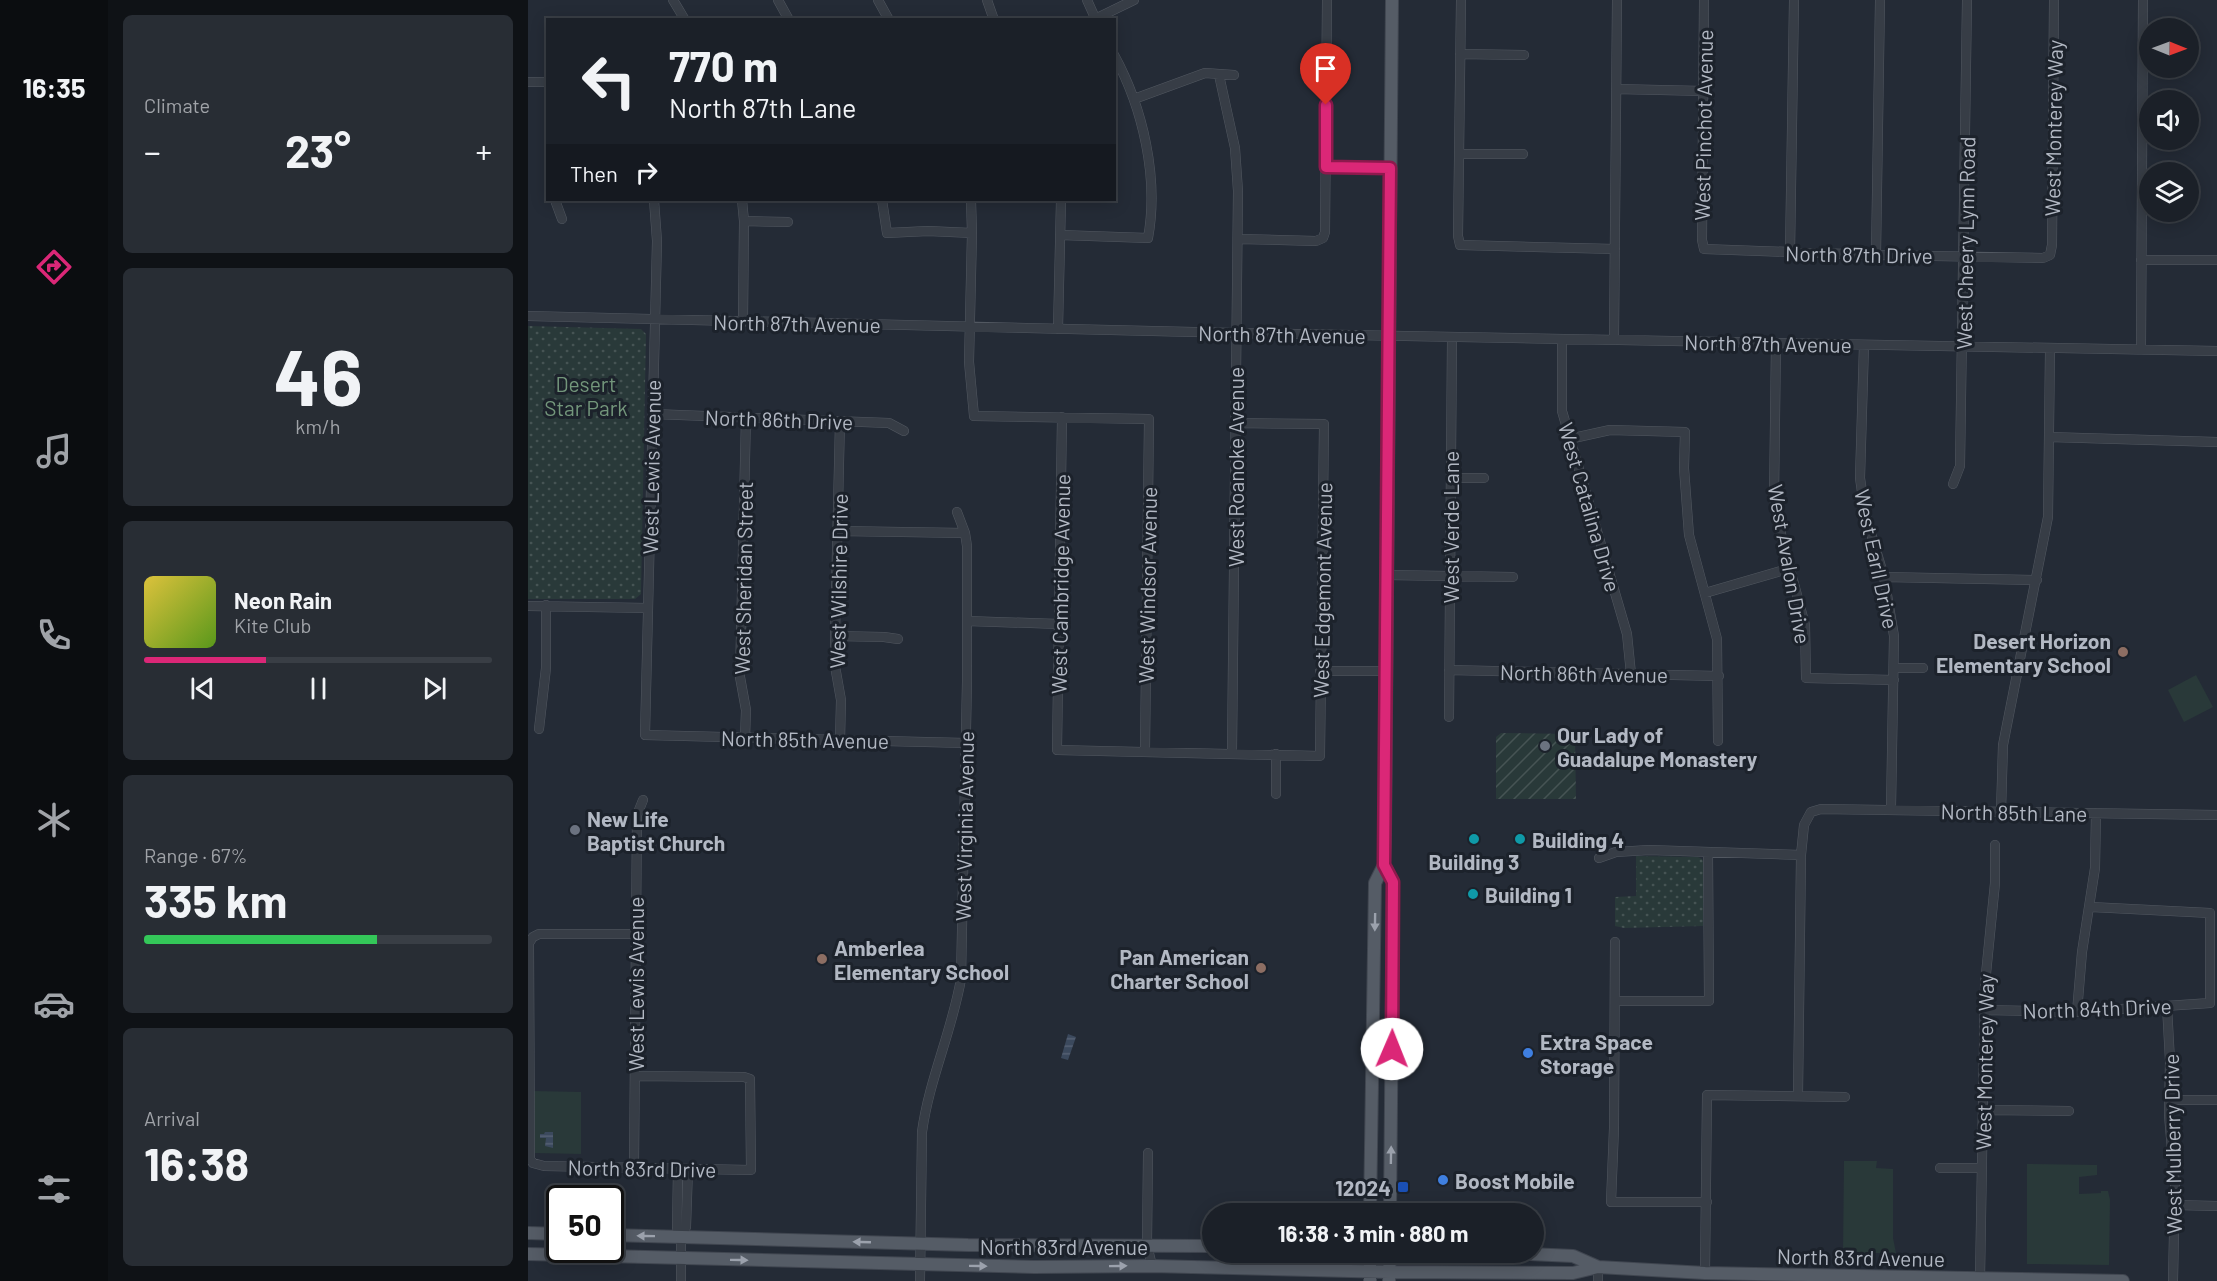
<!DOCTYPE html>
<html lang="en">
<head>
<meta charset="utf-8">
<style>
  :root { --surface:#1b2028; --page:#282d34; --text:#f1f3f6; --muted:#a0a3a8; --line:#393e45; --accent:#db2777 }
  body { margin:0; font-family:Barlow,sans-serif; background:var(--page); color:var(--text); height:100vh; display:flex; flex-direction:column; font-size:22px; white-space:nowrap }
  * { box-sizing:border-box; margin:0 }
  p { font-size:20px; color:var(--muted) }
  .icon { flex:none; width:33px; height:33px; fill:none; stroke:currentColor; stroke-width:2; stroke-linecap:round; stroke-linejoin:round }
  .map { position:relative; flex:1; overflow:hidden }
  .details { display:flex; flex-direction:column; gap:15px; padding:15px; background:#0f1216; width:420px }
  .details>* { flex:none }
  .hud { position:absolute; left:18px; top:18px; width:570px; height:183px; border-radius:0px; box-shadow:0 3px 15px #0003,0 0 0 2px var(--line); background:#1b2028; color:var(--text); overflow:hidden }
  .needle { width:39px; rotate:91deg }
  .buttons { position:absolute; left:1611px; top:18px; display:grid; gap:12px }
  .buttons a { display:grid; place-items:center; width:60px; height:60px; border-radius:50%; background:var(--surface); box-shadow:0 3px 15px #0003,0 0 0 2px var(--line); font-size:30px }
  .speed { position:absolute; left:18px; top:1185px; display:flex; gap:12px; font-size:30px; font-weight:700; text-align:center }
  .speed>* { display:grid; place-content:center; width:78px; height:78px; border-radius:50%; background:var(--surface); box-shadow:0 3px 15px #0003,0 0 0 2px var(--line); line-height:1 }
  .speed .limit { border:3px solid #111; border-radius:9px; background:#fff; color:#111 }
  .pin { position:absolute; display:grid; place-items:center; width:51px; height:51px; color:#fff; margin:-62px -26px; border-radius:50% 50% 50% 0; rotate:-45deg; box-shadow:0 0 6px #0007 }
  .pin .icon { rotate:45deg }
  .me { position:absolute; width:66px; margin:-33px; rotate:1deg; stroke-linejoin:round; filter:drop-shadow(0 0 4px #0008) }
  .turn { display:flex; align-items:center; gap:21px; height:126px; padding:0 24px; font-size:27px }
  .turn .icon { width:78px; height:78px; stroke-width:2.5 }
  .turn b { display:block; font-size:42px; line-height:51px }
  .then { display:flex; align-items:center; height:57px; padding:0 24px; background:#0003; gap:12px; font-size:22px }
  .big { font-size:45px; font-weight:700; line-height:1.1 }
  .details .widget { flex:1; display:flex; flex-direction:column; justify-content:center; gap:9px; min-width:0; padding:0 21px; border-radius:9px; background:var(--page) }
  .details .dial { align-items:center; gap:0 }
  .dial b { font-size:78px; line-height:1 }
  .song { display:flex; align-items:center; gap:18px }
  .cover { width:72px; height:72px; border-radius:9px; background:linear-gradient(135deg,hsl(50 70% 55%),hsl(90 70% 35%)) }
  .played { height:6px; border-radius:3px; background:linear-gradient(90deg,var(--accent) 35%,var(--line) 35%) }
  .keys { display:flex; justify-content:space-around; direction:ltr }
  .heat { display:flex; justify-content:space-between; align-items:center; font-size:33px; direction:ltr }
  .charge { height:9px; border-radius:4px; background:linear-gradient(90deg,#34c759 67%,var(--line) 0) }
  .trip { position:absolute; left:674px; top:1203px; width:342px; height:60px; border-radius:30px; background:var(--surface); box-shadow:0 3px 15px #0003,0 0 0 2px var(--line); font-weight:700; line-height:60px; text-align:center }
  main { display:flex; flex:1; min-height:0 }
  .dock { display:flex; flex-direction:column; width:108px; justify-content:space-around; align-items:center; background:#0b0d10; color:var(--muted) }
  .dock .icon { width:42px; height:42px }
  .dock .current { color:var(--accent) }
  .dock b { font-size:27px; color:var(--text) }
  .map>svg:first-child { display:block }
</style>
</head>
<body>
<main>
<nav class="dock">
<b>16:35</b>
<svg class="icon current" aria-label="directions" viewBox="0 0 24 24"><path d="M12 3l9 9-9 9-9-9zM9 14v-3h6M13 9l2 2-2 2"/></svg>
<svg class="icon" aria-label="music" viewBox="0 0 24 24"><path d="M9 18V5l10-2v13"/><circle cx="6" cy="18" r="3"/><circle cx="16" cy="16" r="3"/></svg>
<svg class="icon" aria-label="phone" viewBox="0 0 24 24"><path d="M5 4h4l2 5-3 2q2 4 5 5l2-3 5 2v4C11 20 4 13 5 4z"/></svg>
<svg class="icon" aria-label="climate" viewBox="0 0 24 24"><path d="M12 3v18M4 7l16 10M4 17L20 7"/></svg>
<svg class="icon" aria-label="car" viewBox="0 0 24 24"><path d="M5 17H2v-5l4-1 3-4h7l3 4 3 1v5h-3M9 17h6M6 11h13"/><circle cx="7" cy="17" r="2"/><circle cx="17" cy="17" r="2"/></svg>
<svg class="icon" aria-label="filters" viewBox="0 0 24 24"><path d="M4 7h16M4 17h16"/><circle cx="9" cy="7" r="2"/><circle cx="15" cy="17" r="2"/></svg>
</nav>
<section class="details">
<div class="widget"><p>Climate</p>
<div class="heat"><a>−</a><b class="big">23°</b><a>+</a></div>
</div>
<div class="widget dial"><b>46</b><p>km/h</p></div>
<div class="widget">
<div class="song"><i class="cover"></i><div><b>Neon Rain</b><p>Kite Club</p></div></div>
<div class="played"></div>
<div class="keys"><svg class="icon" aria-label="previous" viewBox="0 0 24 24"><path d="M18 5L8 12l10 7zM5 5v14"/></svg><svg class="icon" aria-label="pause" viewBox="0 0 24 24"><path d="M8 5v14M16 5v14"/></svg><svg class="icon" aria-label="next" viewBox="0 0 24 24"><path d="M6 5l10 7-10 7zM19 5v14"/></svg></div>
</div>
<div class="widget"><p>Range · 67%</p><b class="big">335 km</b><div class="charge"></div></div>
<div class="widget"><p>Arrival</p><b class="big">16:38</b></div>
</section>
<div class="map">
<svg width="1689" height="1281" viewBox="0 0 1689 1281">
  <defs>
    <pattern id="park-dots" width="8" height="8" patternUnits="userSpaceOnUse" patternTransform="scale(1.5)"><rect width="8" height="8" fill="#293939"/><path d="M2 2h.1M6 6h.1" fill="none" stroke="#465454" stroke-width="1.8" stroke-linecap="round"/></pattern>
    <pattern id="garden-furrows" width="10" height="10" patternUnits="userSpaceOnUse" patternTransform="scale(1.5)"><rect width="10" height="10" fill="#293939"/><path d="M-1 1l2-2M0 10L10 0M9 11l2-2" fill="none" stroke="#465454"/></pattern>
    <pattern id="water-rules" width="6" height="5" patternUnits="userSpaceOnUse" patternTransform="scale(1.5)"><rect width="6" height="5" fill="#3b495d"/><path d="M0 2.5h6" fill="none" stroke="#556173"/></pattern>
  </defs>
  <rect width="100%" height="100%" fill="#242b36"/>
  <path fill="#293939" d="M1668 675 1685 707 1656 722 1640 690Z
    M5 1091 53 1092V1154L6 1153Z
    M1316 1161H1349L1348 1168 1365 1169V1238L1368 1253H1315Z
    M1499 1164 1569 1165V1175L1551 1177V1194L1573 1193V1191H1580L1582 1200 1581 1265 1499 1264Z"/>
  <path fill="url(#park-dots)" d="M0 326 113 329 118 334 113 594 107 599H0Z
    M1108 856 1170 857 1174 859 1176 864 1175 926 1096 928 1087 926V897L1108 896Z"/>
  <path fill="url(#garden-furrows)" d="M973 733 1043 734 1047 737 1048 799H968V737Z"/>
  <path fill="url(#water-rules)" d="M540 1034 548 1037 540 1060 533 1058Z
    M17 1132H25V1148L17 1146 18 1138H12V1134H16Z"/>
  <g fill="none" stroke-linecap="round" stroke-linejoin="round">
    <defs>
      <path id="minor" d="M145 0 157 20
        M250 0 261 20
        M350 0 361 20
        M459 0 466 20
        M559 0 568 20
        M933 0 930 236 932 245 1087 249
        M1176 0 1174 240 1176 249 1348 255 1515 258 1522 255 1524 245 1526 0
        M567 19 606 0
        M932 54 996 55
        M691 75 707 148 710 191 704 753
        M0 82H20
        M1088 89 1176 91
        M606 99 677 73 706 75
        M931 154H995
        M798 167 862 168
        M27 200 34 219
        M126 200 129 241 117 735 438 743
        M214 200 216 221 215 321
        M354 200 359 233 400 231 444 233
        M443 200 444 233 441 362 446 416 621 419 617 751
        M216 221 260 222
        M532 235 620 238C631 178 615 108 586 55
        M711 239 788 241 795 238 797 232 799 0
        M1262 253 1266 0
        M1348 255 1352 0
        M1613 260H1689
        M0 316 708 333 1689 351
        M530 329 533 200
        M1034 339V411L1099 634 1103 674
        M1086 340 1089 0
        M1248 343 1246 498 1254 539 1277 625 1278 678 1366 680
        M1336 345 1332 478 1337 513 1356 577 1366 636 1363 809
        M1613 350 1615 0
        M125 414 361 423 376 431
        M534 417 529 750 792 756 796 424 708 423
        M1521 437 1689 442
        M1041 439 1082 430 1157 432 1156 468 1161 535 1189 639 1190 741
        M923 478H956
        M1425 484 1432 466 1439 0
        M311 531 437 533
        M858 575 985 577
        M1356 577 1509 580
        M1177 593 1263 568
        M0 606 120 608
        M439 621 531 624
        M307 636 356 637 370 639
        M1366 668H1395
        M921 670 1191 676
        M792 671H857
        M921 717 924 337
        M11 729 18 668V605
        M217 738 218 710 212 677 218 417
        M312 740 313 700 307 666V636L312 421
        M748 794V754
        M1473 812 1475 745 1520 517 1522 349
        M1071 858 1088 852 1121 850 1273 855
        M1087 942 1086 1128 1083 1202H1179
        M1087 1001H1181L1180 852
        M1639 1006 1642 1061 1641 1115 1647 1185 1645 1281
        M1456 1010 1549 1012 1682 1003V913L1563 907
        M1549 1012 1554 952 1567 868 1568 813
        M107 1076 216 1077 222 1079 223 1170 16 1166 5 1163 2 1159 1 943 5 937 11 934H108
        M1270 1096 1273 855 1276 825 1283 812 1293 809 1689 815
        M1641 1100H1689
        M1455 1110 1541 1111
        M620 1153 619 1245 624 1266
        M106 1168 109 815 115 800
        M1412 1168H1454
        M150 1169 149 1228 153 1237
        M1647 1205 1689 1206
        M1177 1273 1179 1095 1317 1097
        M1452 1279 1457 984 1467 883V845
        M153 1281V1237L158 1227 160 1169
        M392 1281 394 1132C401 1080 424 1031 433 979L439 681V546L437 533 429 512
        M1070 1281V1267"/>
      <path id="major" d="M856 865 865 882 862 1214
        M842 1214 847 883 856 865 857 835 864 0
        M0 1233 32 1234
        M82 1235 440 1245 684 1246
        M958 1252 1045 1256 1070 1267
        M0 1254 506 1267 624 1266 862 1272 1045 1273 1070 1267 1177 1273 1595 1281
        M842 1281V1252
        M861 1281 862 1252"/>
    </defs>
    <use href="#minor" stroke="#525861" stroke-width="10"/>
    <use href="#major" stroke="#404650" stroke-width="14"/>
    <use href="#minor" stroke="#373d46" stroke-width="9"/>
    <use href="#major" stroke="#555c66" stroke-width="12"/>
  </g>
  <defs><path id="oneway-solid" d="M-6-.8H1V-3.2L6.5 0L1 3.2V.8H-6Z" transform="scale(1.5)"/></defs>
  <g fill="#9ba1ac">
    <use href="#oneway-solid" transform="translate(847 922) rotate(91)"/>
    <use href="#oneway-solid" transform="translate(863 1155) rotate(-89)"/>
    <use href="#oneway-solid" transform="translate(118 1236) rotate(-179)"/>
    <use href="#oneway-solid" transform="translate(334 1242) rotate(-178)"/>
    <use href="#oneway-solid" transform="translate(211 1260) rotate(1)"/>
    <use href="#oneway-solid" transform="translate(450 1266) rotate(1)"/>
    <use href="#oneway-solid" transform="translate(590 1266) rotate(-1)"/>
  </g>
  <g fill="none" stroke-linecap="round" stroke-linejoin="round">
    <defs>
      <path id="route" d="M798 105V167L862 168 856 865 865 882 864 1049"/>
    </defs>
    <use href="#route" stroke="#8e194d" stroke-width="15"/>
    <use href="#route" stroke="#db2777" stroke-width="10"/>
  </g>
  <g fill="#8d6e63" stroke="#1c222b" stroke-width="2">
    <circle cx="1595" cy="652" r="6"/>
    <circle cx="294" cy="959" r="6"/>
    <circle cx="733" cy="968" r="6"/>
  </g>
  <g fill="#6b7280" stroke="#1c222b" stroke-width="2">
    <circle cx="1017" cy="746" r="6"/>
    <circle cx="47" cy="830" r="6"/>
  </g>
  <g fill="#0f9aa8" stroke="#1c222b" stroke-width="2">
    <circle cx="946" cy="839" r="6"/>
    <circle cx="992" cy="839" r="6"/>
    <circle cx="945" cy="894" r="6"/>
  </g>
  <g fill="#3f7fe0" stroke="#1c222b" stroke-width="2">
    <circle cx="1000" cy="1053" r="6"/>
    <circle cx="915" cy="1180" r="6"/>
  </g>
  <rect fill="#1a4fb4" stroke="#1c222b" stroke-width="2" x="869" y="1181" width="12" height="12" rx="3"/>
  <g text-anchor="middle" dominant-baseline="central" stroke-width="6" stroke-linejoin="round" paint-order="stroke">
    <g font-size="21" fill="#b2b8c3" stroke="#1c222b">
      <text transform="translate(1175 125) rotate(-89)">West Pinchot Avenue</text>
      <text transform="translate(1525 128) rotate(-89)">West Monterey Way</text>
      <text transform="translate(1437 243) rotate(-89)">West Cheery Lynn Road</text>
      <text transform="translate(1331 254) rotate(1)">North 87th Drive</text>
      <text transform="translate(269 323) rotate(1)">North 87th Avenue</text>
      <text transform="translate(754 334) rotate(1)">North 87th Avenue</text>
      <text transform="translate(1240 343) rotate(1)">North 87th Avenue</text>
      <text transform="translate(251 419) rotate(2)">North 86th Drive</text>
      <text transform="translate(123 467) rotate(-89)">West Lewis Avenue</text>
      <text transform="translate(707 467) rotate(-90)">West Roanoke Avenue</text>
      <text transform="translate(1062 507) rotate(74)">West Catalina Drive</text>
      <text transform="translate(922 527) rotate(-90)">West Verde Lane</text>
      <text transform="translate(1349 559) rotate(78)">West Earll Drive</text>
      <text transform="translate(1262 564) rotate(80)">West Avalon Drive</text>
      <text transform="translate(215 578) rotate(-89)">West Sheridan Street</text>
      <text transform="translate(310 581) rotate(-89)">West Wilshire Drive</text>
      <text transform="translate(532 584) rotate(-89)">West Cambridge Avenue</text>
      <text transform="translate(619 585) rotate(-89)">West Windsor Avenue</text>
      <text transform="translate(794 590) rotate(-89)">West Edgemont Avenue</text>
      <text transform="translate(1056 673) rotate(1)">North 86th Avenue</text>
      <text transform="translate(277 739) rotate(1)">North 85th Avenue</text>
      <text transform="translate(1486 812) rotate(1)">North 85th Lane</text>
      <text transform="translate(436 826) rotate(-89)">West Virginia Avenue</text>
      <text transform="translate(107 984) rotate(-90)">West Lewis Avenue</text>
      <text transform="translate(1569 1008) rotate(-2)">North 84th Drive</text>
      <text transform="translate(1456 1062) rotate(-89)">West Monterey Way</text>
      <text transform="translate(1644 1144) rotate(-91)">West Mulberry Drive</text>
      <text transform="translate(114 1168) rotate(1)">North 83rd Drive</text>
      <text x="536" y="1246">North 83rd Avenue</text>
      <text transform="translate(1333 1257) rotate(1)">North 83rd Avenue</text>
    </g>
    <g font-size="21" fill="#73967b" stroke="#1c222b">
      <text x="58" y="383">Desert<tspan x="58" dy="24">Star Park</tspan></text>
    </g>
    <g font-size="21" font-weight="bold" fill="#b2b8c3" stroke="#1c222b" text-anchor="start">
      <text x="1583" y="640" text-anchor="end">Desert Horizon<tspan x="1583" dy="24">Elementary School</tspan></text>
      <text x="1029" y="734">Our Lady of<tspan x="1029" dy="24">Guadalupe Monastery</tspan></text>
      <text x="59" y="818">New Life<tspan x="59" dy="24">Baptist Church</tspan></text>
      <text x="1004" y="839">Building 4</text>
      <text x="946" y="861" text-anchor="middle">Building 3</text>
      <text x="957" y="894">Building 1</text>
      <text x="306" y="947">Amberlea<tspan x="306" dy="24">Elementary School</tspan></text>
      <text x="721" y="956" text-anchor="end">Pan American<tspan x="721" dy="24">Charter School</tspan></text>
      <text x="1012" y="1041">Extra Space<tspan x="1012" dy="24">Storage</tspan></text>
      <text x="927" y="1180">Boost Mobile</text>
      <text x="863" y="1187" text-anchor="end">12024</text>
    </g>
  </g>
</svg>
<div class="buttons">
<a><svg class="needle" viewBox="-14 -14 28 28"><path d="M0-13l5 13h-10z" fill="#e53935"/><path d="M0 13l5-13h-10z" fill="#a0a3a8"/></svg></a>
<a><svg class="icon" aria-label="sound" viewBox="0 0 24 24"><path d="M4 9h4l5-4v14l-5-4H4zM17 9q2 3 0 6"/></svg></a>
<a><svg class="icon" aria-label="layers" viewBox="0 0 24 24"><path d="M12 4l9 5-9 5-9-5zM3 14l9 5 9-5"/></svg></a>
</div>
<div class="speed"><div class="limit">50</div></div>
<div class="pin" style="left:798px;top:105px;background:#d93025"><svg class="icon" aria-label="arrive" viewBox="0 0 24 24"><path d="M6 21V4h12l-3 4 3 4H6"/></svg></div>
<svg class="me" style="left:864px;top:1049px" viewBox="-20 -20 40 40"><circle r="19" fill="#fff"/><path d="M0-13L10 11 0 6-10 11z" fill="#db2777"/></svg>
<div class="trip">16:38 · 3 min · 880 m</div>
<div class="hud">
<div class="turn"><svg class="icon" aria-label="left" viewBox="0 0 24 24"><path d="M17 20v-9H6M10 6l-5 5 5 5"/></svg><div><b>770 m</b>North 87th Lane</div></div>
<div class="then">Then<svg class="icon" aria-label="right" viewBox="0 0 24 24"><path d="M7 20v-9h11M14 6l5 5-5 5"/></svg></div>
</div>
</div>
</main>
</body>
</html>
